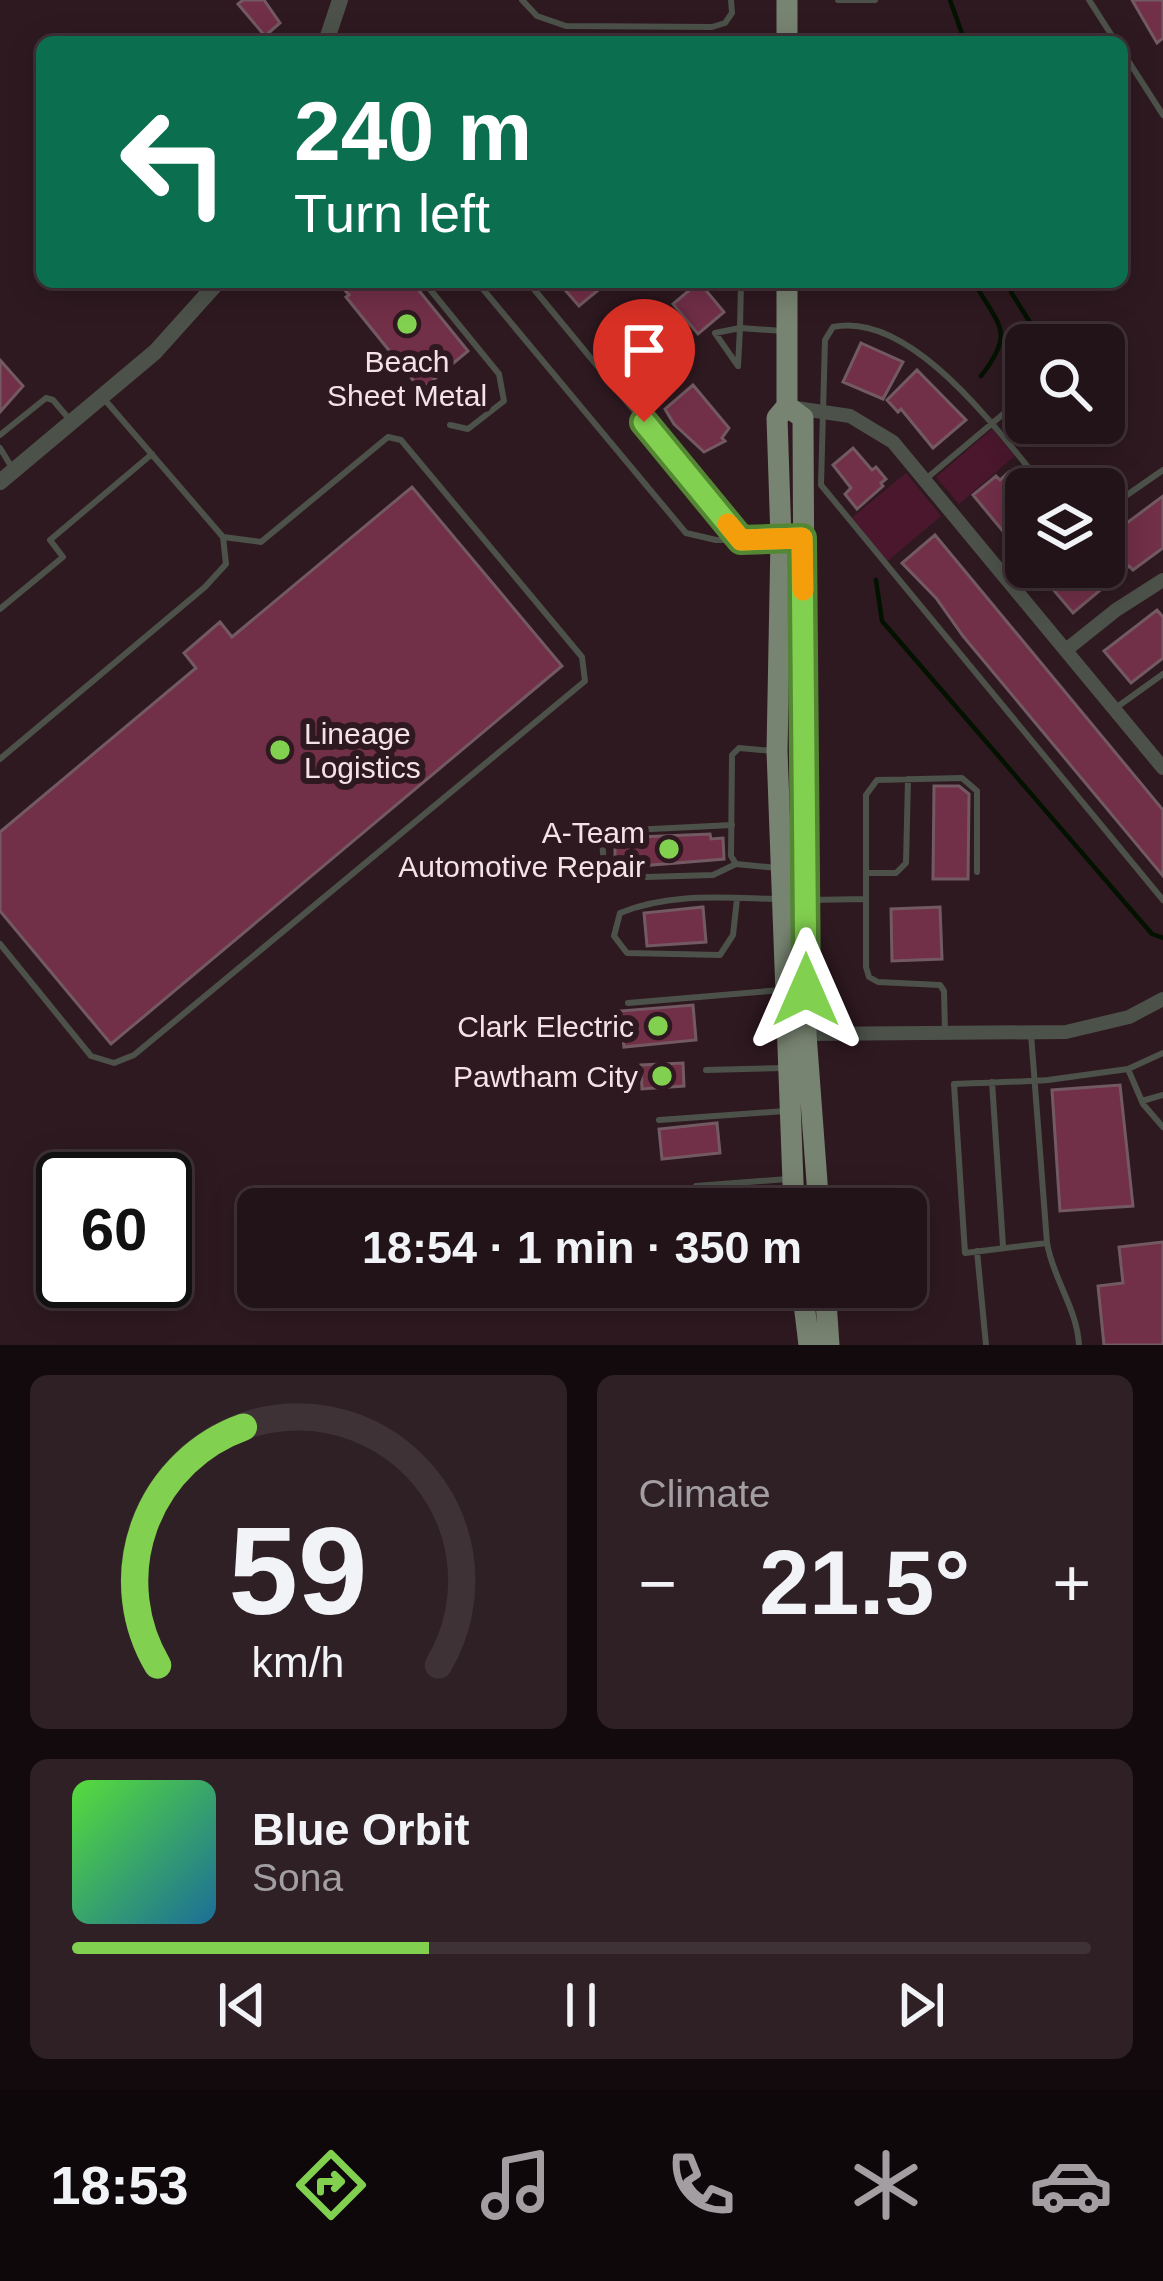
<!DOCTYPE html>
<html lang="en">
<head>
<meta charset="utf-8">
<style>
  :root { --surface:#221318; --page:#2e2025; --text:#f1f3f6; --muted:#a29ea2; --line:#3f3237; --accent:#82d050 }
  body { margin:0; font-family:Arial,sans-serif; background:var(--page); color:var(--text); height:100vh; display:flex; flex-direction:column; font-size:45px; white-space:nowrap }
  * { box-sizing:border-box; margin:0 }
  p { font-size:39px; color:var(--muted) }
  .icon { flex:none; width:66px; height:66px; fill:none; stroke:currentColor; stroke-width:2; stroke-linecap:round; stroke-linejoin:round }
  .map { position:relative; height:1345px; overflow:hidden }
  .drawer { display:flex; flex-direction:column; gap:30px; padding:30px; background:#130a0d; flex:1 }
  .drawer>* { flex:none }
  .top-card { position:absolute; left:36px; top:36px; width:1092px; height:252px; border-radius:18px; box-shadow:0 6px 30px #0003,0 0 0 3px var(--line); background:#0b6e4f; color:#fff; overflow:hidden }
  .fabs { position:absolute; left:1005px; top:324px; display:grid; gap:24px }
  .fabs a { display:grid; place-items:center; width:120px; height:120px; border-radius:18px; background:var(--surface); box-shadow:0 6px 30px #0003,0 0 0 3px var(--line); font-size:60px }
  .speed { position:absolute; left:36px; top:1152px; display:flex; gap:24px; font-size:60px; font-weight:700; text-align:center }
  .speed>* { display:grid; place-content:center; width:156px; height:156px; border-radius:50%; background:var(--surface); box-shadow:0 6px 30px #0003,0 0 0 3px var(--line); line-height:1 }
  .speed .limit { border:6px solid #111; border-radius:18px; background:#fff; color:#111 }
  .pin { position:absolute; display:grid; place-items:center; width:102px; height:102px; color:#fff; margin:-123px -51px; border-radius:50% 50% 50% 0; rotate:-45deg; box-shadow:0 0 12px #0007 }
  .pin .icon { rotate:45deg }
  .me { position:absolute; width:132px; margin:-66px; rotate:0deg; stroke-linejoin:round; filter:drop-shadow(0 0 9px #0008) }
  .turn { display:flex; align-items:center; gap:42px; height:252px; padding:0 60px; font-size:54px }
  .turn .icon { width:156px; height:156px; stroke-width:2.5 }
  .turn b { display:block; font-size:84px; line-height:102px }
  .big { font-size:90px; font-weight:700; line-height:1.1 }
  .drawer .widget { flex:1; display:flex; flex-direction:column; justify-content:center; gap:18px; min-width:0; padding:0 42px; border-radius:18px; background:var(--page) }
  .drawer .dial { align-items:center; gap:0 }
  .dial svg { height:312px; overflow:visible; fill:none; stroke:var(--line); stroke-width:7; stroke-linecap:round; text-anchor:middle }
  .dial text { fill:var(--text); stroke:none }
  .song { display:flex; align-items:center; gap:36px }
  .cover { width:144px; height:144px; border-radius:18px; background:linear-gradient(135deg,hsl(110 70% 55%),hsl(200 70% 35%)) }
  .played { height:12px; border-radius:6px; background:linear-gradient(90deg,var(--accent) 35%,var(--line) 35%) }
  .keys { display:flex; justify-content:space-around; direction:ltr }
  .heat { display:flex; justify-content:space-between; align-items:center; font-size:66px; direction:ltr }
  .drawer .tiles { flex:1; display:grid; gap:30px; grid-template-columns:1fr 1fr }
  .widget:last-child { grid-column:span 2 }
  .trip { position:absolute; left:237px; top:1188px; width:690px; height:120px; border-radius:18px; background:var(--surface); box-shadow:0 6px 30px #0003,0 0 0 3px var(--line); font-weight:700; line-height:120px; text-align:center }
  .tab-bar { display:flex; height:192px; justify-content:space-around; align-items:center; background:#0e080a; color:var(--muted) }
  .tab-bar .icon { width:84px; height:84px }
  .tab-bar .active { color:var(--accent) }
  .tab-bar b { font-size:54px; color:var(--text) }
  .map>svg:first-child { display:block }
</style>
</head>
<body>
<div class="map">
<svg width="1163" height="1345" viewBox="0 0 1163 1345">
  <rect width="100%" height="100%" fill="#2e1920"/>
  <path fill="#4a172c" d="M992 429 1015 456 959 504 936 477Z
    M906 473 941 516 885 563 849 520Z"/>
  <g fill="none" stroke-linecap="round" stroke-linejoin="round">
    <path stroke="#031200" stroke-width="4.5" d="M950 0 965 42
      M974 282C999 327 1016 331 981 376
      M1013 282 1011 292 1039 337
      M876 580 882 621 1152 934 1163 938"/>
  </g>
  <path fill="#712f48" stroke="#735961" stroke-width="3" d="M243 0H264L280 23 265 36 238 4Z
    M1132 0H1163V38L1157 43Z
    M338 282H412L468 351 421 390 346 297 349 295Z
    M558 282H608L579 306Z
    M699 282 724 312 698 334 673 304Z
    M639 320 676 364 647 388 610 343Z
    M861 343 903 362 883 399 843 382Z
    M0 360 23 386 0 412Z
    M917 370 966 420 933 448 901 409 898 412 887 400Z
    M693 385 729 428 722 438 725 441 704 452 674 424 665 409Z
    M853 448 872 470 876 467 886 479 881 483 883 486 857 509 845 494 851 488 833 465Z
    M1009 472 1026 493V559L973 495 996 476 1000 480Z
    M412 487 562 666 111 1044 0 911V832L196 668 184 653 220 622 232 637Z
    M1163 496V548L1133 570 1129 566 1073 613 1045 580 1060 567H1104V540Z
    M935 535 1163 810V876L963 636 936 598 902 563Z
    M1157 610 1163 617V658L1131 683 1104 651Z
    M934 786H959L969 794 968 879H933Z
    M710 834 711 839 723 838 724 859 615 868V838Z
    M703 907 706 942 647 946 644 913Z
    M940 907 942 959 892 961 891 909Z
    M693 1005 696 1040 624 1047 620 1011Z
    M683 1063 684 1086 642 1089 641 1065Z
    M1120 1085 1133 1206 1060 1211 1052 1090Z
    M717 1123 720 1153 662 1159 659 1129Z
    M1163 1242V1345H1104L1098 1286 1123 1283 1119 1247Z"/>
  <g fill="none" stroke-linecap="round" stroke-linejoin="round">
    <path stroke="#4c5249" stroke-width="6" d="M522 0 537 16 566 26 712 27 725 23 732 13 731 0
      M838 0H875
      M1089 0 1116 42
      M1122 51 1163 115
      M424 282 499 374 504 401 468 429 450 425
      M477 282 686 533 716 540 778 539
      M528 282 741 540
      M741 282 740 328 783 331
      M740 328 738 366 715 333Z
      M0 435 46 398 53 400 70 420
      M0 448 11 466
      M927 478 1026 395
      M1046 489C1001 436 913 310 833 327L825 340 821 485 1163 900
      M1104 511 1163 470
      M1013 582 1032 567
      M0 609 63 557 50 540 152 454
      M1117 707 1163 674
      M774 751 739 748 732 755 731 856 736 864 778 868
      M0 759 205 587 226 564 223 537
      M732 825 612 831 602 839 604 866 612 878 713 875 736 864
      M866 873H896L906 863 908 779
      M737 899 733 935 720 955 627 953 614 936 620 913C671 892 725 898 778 899
      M809 900 866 899
      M0 944 91 1056 114 1063 134 1055 585 681 582 657 401 440 388 437 261 542 223 537 105 400
      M628 1003 781 990
      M945 1031 944 991 940 985 878 982 869 977 866 967V795L877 780 962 778 977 791V872
      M1031 1034 1047 1243 965 1253 954 1084C985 1083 1016 1082 1048 1080L1128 1069
      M1163 1053 1128 1069 1143 1104 1163 1127
      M706 1070 784 1068
      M992 1082 1003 1246
      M1142 1101 1163 1095
      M659 1120 785 1111
      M748 1183 749 1209
      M728 1185 729 1209
      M696 1186 788 1179
      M1047 1243C1053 1279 1077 1308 1079 1345
      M977 1251 986 1345"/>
    <path stroke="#4c5249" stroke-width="14" d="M796 408 850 416 893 442 1163 768
      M1066 650 1116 610 1163 580
      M803 1034 1066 1032 1129 1017 1163 999"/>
    <path stroke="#4c5249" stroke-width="16" d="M326 42 340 0
      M0 482 155 352 218 282"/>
    <path stroke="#788472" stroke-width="21" d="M787 42V0
      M787 282V406L777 418 781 539 777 751 794 1209
      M787 406 803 418 806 1034 819 1209
      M802 1287 809 1345
      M825 1287 829 1345"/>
  </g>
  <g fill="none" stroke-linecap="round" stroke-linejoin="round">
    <defs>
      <path id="route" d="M644 422 741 540 802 538 806 990"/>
    </defs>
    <use href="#route" stroke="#548734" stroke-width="30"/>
    <use href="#route" stroke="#82d050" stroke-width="21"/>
    <path stroke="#f59e0b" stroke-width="21" d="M728 524 741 540 802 538 803 590"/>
  </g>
  <g fill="#82d050" stroke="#2e1920" stroke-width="4.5">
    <circle cx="407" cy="324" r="12"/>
    <circle cx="280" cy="750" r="12"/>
    <circle cx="669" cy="849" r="12"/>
    <circle cx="658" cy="1026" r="12"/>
    <circle cx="662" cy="1076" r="12"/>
  </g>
  <g text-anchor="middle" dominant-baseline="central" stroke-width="12" stroke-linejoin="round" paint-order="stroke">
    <g font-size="30" fill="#f3e3e7" stroke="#2e1920" text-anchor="end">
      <text x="407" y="361" text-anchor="middle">Beach<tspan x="407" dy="34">Sheet Metal</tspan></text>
      <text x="304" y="733" text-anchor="start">Lineage<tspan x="304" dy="34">Logistics</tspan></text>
      <text x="645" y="832">A-Team<tspan x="645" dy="34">Automotive Repair</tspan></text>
      <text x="634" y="1026">Clark Electric</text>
      <text x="638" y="1076">Pawtham City</text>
    </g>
  </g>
</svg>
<div class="fabs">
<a><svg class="icon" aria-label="search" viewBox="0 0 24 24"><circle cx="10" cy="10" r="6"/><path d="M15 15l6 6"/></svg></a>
<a><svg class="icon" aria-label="layers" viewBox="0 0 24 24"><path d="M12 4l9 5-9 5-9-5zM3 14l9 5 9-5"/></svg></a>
</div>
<div class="speed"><div class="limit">60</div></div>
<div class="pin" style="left:644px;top:422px;background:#d93025"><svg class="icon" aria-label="arrive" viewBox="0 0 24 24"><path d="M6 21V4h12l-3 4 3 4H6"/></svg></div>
<svg class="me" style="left:806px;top:990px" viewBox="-20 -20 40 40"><path d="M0-17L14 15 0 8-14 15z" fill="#82d050" stroke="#fff" stroke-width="4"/></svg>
<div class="trip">18:54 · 1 min · 350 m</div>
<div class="top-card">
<div class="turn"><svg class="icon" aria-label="left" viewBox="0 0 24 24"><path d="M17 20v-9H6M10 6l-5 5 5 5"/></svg><div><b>240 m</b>Turn left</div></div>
</div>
</div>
<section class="drawer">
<div class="tiles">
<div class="widget dial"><svg viewBox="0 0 100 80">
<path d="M14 69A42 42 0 1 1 86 69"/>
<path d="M14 69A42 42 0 0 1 36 8" stroke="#82d050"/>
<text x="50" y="56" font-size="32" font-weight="700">59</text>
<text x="50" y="72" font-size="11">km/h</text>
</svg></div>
<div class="widget"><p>Climate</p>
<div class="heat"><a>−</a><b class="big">21.5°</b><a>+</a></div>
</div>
<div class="widget">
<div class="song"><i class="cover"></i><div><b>Blue Orbit</b><p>Sona</p></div></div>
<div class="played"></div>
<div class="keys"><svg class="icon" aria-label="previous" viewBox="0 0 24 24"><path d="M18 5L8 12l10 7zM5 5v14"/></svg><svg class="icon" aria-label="pause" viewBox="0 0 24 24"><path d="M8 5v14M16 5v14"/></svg><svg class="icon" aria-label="next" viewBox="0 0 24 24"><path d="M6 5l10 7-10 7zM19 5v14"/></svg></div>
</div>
</div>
</section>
<nav class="tab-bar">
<b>18:53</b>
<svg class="icon active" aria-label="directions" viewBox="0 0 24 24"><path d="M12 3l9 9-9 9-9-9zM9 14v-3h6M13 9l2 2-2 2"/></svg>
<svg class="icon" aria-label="music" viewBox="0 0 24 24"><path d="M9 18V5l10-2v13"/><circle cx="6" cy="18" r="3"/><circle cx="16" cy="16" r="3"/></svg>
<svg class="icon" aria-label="phone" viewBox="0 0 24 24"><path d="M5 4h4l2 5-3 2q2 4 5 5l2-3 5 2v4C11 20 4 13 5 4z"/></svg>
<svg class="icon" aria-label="climate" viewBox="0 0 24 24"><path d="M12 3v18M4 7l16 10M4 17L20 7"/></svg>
<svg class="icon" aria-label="car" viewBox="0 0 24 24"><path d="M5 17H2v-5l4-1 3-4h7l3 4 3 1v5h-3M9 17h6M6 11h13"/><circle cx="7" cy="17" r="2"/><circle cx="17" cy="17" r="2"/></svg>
</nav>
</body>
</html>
